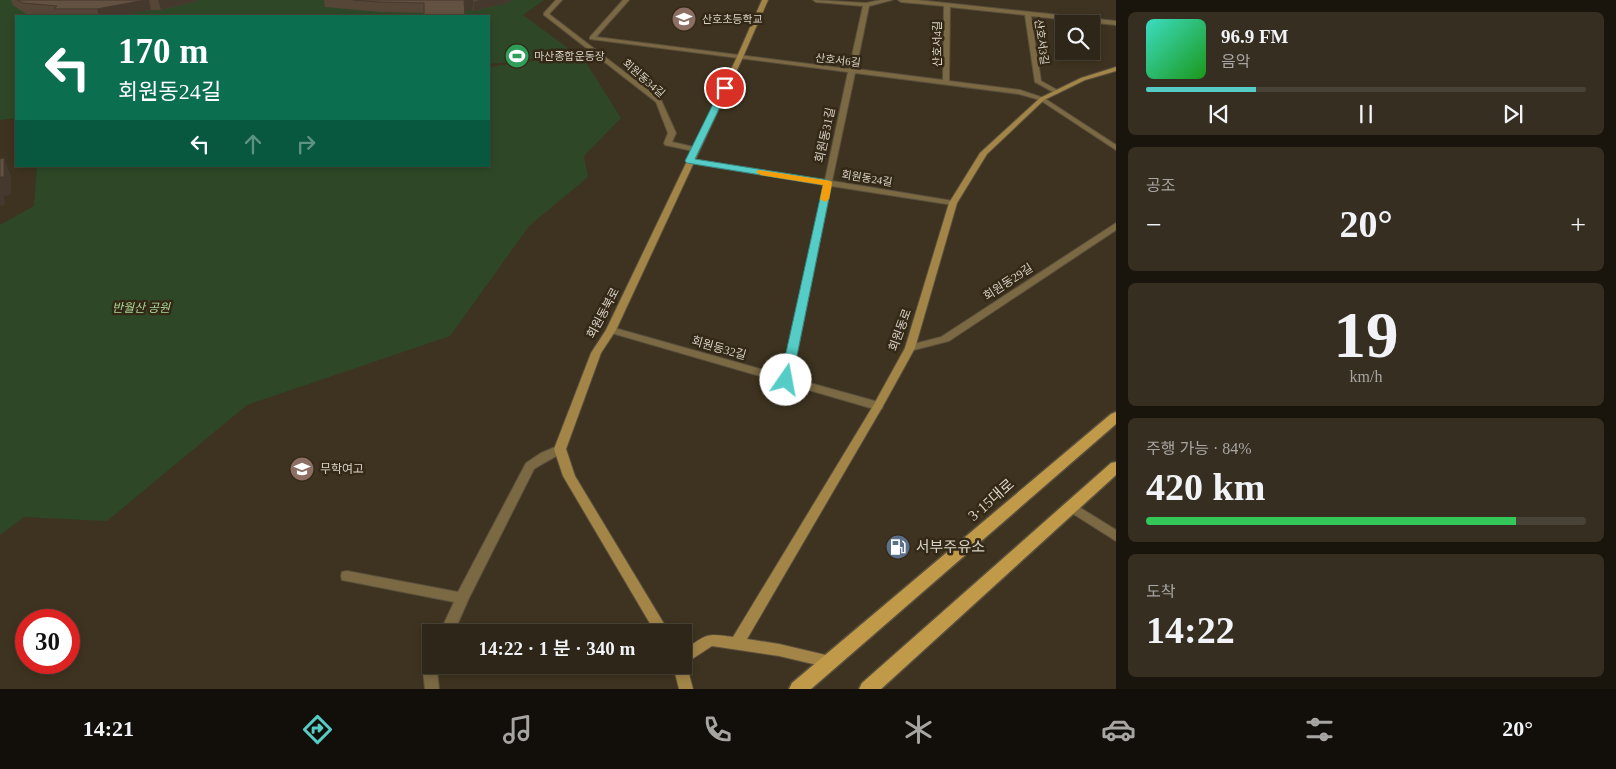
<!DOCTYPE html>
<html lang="ko">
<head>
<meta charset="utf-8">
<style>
  :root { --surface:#2e2618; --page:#362e21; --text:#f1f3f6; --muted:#a7a5a2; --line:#494337; --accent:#55cdc6 }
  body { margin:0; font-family:"Times New Roman","Noto Sans KR",serif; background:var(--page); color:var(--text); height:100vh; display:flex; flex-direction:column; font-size:19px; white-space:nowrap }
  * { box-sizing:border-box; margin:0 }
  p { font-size:16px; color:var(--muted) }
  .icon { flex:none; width:28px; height:28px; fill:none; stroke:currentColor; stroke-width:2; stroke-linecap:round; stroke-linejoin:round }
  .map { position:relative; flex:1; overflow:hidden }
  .panel { display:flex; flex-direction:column; gap:12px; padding:12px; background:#19150d; width:500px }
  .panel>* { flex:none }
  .guide { position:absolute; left:15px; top:15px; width:475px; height:152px; border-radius:0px; box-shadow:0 2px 8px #0003,0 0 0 1px var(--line); background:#0b6e4f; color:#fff; overflow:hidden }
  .fabs { position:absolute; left:1055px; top:15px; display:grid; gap:10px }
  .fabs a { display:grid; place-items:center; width:45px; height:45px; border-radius:0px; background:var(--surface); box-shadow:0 2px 8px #0003,0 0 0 1px var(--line); font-size:25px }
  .speed { position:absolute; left:15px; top:609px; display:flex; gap:10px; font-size:25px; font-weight:700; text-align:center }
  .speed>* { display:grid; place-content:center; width:65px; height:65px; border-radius:50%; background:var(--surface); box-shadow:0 2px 8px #0003,0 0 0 1px var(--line); line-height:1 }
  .speed .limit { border:8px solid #d22; background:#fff; color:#111 }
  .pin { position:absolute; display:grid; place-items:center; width:42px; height:42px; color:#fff; margin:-21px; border:2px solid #fff; border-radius:50%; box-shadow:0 1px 5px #0007 }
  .me { position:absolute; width:55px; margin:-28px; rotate:12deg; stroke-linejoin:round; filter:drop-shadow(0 0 4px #0008) }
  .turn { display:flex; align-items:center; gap:18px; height:105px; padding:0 20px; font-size:22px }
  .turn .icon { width:65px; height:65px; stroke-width:2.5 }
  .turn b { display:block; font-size:35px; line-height:42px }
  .lanes { display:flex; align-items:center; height:48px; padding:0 20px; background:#0003; justify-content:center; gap:25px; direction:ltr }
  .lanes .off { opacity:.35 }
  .big { font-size:38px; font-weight:600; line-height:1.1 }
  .panel .card { flex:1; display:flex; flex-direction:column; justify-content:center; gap:8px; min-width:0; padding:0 18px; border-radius:8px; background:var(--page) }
  .panel .dial { align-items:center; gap:0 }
  .dial b { font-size:65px; line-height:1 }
  .song { display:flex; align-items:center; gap:15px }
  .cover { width:60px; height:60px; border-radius:8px; background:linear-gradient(135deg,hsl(170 70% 55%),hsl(120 70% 35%)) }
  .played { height:5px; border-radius:2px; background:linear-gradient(90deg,var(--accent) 25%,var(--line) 25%) }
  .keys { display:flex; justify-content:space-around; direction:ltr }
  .heat { display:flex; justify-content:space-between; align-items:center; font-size:28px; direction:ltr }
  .charge { height:8px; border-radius:4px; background:linear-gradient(90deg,#34c759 84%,var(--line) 0) }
  .trip { position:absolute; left:422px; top:624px; width:270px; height:50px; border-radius:0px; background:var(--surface); box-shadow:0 2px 8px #0003,0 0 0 1px var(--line); font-weight:600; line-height:50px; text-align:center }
  .tab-bar { display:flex; height:80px; justify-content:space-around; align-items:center; background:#120f0a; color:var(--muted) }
  .tab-bar .icon { width:35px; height:35px }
  .tab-bar .on { color:var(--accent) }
  .tab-bar b { font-size:22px; color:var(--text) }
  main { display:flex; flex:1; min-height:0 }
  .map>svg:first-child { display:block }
</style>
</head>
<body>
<main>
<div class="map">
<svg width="1116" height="689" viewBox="0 0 1116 689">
  <rect width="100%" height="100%" fill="#3e3320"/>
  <path fill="#2e4827" d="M0 0H544L523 15 572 51 519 61 489 64V16H16V118L0 120Z
    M581 55 621 118 584 156 588 177 529 226 450 336 247 405 107 521 24 517 0 535V225L34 206 37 166H489V67Z"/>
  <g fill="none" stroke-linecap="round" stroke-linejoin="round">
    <defs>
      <path id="minor" d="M556 0H562L549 14 661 100 676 133 672 142 698 148V152L665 145 664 143 668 133 656 102 544 15V13Z
        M623 0H629L596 37 849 69 863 6 816 2 813 0 866 3 881 0H892L869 6 856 69 943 80 944 6 901 2 898 0H917L1116 21V25L1031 16 1041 81 1059 91 1060 92 1057 94 1035 82 1025 15 950 7 949 81 1020 90 1044 98 1116 145V150L1040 100 1019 94 855 73 832 181 953 201 957 203 953 205 831 186 792 378 882 403 883 406 882 409H874L608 332 606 330 608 328 611 327 782 375 824 185 690 163 686 161 690 159 825 180 848 72 590 39V37Z
        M1116 223V230L949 341 910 351 905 348 906 346 941 337Z
        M560 445 564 446 566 449C560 455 543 463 534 469L469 598 454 632H440L454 602 342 580 341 576 342 572 347 571 458 592 526 463 541 453Z
        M1071 502 1116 530V541L1067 510 1065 507 1067 504Z
        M431 659V665H439L437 670 439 689H425L423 670 427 661Z"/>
      <path id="secondary" d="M762 0H768L743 57 616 330 601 353 566 449 575 476 669 632H655L563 476 554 449 591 353 606 330 737 57Z
        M1116 67V71L1085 80 1044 100 987 154 957 203 915 348 883 406 747 639 779 644 830 656 835 658 837 662 835 666 830 668 779 656 712 646 686 663 693 689H679L673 665H684V650C708 634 705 633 733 637L873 406 905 348 949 203 980 153 1040 98 1081 78Z"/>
      <path id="primary" d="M1116 412V424L811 689H789L792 683 1111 414Z
        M1116 462V475L881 689H859L862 683 1111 463Z"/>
    </defs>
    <use href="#minor" stroke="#5a503e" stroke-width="2"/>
    <use href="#secondary" stroke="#5a503e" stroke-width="2"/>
    <use href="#primary" stroke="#5a503e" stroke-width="3"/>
    <use href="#minor" fill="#7b6943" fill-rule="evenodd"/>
    <use href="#secondary" fill="#a28547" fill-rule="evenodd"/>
    <use href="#primary" fill="#c09a48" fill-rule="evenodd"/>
  </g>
  <path fill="#554638" d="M11 0H197V1L161 10H151L115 16H56L26 14 13 5Z
    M324 0H512L507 3 474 11 473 10 424 13 380 12 325 7Z"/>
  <path fill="#45392e" d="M145 0H149L151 10 115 16H99L97 9Z
    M158 0H197V1L161 10Z
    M473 0V10L464 11V1Z
    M480 0H512L507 3 474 11 473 2Z
    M4 158 11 176V195L4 196 5 205 0 206V177Z"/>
  <path fill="#635141" stroke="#45392e" d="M17 0H145L97 9H54L57 6 23 3Z
    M353 0H472L464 1 465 16H424V3L379 2Z
    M4 158V177H0V159Z"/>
  <path fill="#55cdc6" stroke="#378581" d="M725 86 729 88 695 159 828 180 832 183 792 380 786 383 780 380 823 185 687 163 685 161 721 88Z"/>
  <path fill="#f59e0b" d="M758 170 831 181 832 183 829 199 825 202 820 199 823 185 761 175 756 172Z"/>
  <defs>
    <symbol id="school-disc" viewBox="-11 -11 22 22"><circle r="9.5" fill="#8d6e63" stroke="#342916"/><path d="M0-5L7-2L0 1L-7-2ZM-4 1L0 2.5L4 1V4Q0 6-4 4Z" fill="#fff"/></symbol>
    <symbol id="stadium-disc" viewBox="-11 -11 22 22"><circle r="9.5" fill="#2e9e5b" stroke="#342916"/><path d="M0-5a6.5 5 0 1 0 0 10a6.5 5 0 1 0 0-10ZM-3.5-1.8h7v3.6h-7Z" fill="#fff"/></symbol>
    <symbol id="fuel-disc" viewBox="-11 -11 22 22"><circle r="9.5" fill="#5c6f8a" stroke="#342916"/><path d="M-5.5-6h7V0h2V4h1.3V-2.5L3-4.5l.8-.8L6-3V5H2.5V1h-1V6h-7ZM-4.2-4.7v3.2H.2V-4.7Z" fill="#fff"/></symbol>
  </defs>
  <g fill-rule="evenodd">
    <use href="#school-disc" x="670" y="5" width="28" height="28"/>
    <use href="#stadium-disc" x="503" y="42" width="28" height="28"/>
    <use href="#school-disc" x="288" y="455" width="28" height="28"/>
    <use href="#fuel-disc" x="884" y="533" width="28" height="28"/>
  </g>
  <g text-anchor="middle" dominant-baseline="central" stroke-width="5" stroke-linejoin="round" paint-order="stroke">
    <g font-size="11" fill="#d9d2c7" stroke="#342916" text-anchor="start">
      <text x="702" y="19">산호초등학교</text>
      <text x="534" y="56">마산종합운동장</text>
    </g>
    <g font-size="11" fill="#d9d2c7" stroke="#342916">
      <text transform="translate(1042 42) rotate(82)">산호서3길</text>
      <text transform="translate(937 44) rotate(-90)">산호서4길</text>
      <text transform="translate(838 60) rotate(7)">산호서6길</text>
      <text transform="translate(644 78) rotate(41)">회원동34길</text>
      <text transform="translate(867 178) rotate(9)">회원동24길</text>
    </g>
    <g font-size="12" fill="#d9d2c7" stroke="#342916">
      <text transform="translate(825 135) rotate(-78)">회원동31길</text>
      <text transform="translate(1008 282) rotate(-33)">회원동29길</text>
      <text transform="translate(603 313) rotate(-62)">회원동북로</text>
      <text transform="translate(900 330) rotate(-70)">회원동로</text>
      <text transform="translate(719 348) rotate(16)">회원동32길</text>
    </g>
    <g font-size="12" font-style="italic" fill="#a6d798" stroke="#342916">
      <text x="141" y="308">반월산 공원</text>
    </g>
    <g font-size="12" fill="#d9d2c7" stroke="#342916" text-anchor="start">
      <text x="320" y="469">무학여고</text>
    </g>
    <g font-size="15" fill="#d9d2c7" stroke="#342916">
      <text transform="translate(991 500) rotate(-41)">3·15대로</text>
    </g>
    <g font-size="15" fill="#d9d2c7" stroke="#342916" text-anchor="start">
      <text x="916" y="547">서부주유소</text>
    </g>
  </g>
</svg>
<div class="fabs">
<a><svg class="icon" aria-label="search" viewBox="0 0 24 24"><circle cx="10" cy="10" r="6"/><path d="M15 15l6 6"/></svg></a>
</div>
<div class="speed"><div class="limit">30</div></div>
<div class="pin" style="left:725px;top:88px;background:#d93025"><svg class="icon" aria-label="arrive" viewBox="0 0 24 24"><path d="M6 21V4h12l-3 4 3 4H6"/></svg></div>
<svg class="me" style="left:786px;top:380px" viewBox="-20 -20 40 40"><circle r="19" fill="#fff"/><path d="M0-13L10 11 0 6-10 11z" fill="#55cdc6"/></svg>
<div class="trip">14:22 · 1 분 · 340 m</div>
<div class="guide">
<div class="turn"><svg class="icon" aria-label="left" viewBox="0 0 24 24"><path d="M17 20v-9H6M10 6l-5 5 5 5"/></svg><div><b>170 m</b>회원동24길</div></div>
<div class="lanes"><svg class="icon" aria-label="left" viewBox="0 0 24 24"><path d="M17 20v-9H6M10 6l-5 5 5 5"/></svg><svg class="icon off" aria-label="ahead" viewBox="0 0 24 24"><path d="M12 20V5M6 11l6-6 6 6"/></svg><svg class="icon off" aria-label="right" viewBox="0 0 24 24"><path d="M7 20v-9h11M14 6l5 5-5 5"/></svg></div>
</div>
</div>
<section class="panel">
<div class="card">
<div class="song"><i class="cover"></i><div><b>96.9 FM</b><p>음악</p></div></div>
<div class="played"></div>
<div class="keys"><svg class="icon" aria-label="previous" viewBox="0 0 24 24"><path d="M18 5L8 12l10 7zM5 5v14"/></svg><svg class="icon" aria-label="pause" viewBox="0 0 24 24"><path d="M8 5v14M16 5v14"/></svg><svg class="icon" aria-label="next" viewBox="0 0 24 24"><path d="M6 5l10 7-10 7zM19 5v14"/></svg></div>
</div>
<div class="card"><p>공조</p>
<div class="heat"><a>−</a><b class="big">20°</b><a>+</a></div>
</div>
<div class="card dial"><b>19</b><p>km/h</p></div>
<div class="card"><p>주행 가능 · 84%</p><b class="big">420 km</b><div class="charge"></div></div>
<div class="card"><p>도착</p><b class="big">14:22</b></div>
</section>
</main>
<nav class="tab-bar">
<b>14:21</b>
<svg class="icon on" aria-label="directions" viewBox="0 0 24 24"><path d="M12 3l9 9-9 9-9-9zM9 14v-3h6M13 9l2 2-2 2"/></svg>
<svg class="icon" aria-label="music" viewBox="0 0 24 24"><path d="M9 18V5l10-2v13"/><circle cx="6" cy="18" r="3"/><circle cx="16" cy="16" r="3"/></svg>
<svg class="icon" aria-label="phone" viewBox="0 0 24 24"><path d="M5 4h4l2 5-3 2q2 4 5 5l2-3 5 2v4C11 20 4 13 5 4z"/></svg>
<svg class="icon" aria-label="climate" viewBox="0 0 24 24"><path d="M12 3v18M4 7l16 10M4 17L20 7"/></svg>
<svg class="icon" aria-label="car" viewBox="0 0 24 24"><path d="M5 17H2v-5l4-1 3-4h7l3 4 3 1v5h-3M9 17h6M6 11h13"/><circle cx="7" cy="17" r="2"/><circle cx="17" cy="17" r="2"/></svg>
<svg class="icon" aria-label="filters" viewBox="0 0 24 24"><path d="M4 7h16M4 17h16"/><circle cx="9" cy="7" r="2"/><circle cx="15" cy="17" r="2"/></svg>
<b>20°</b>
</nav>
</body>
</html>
